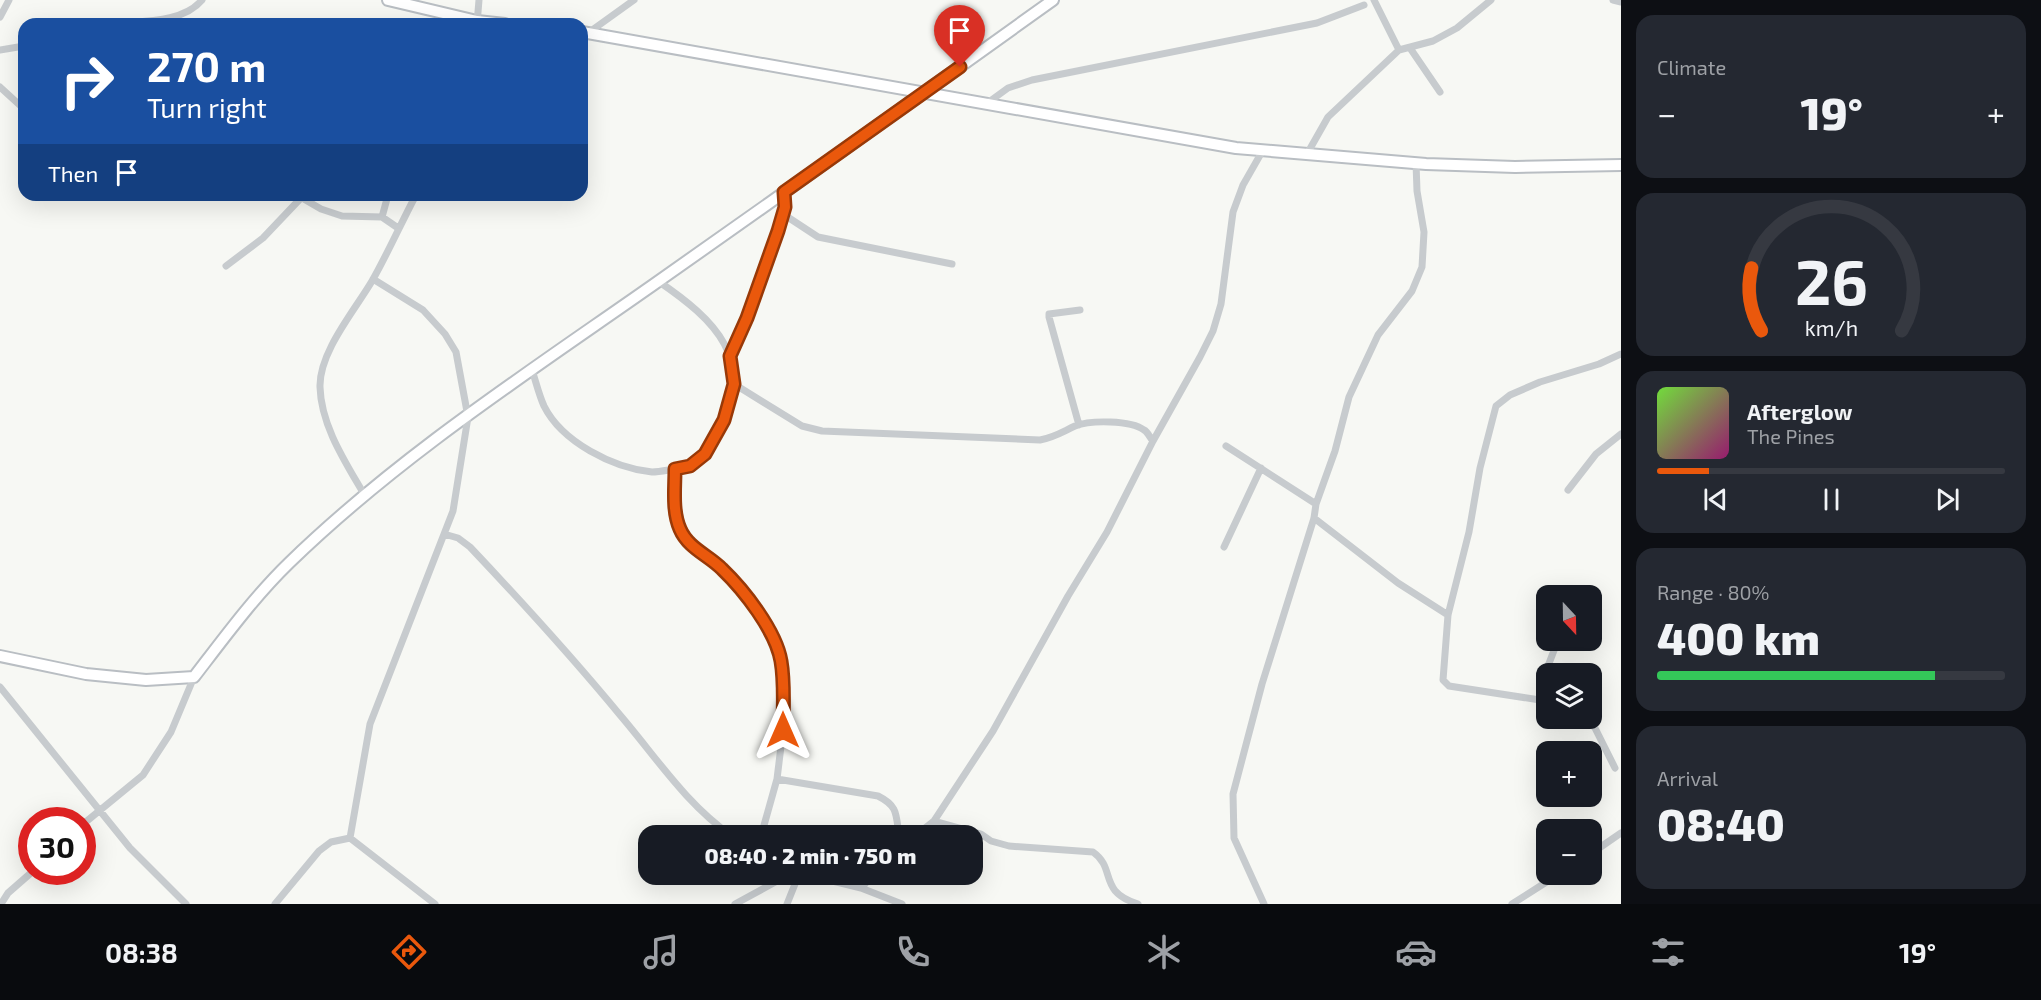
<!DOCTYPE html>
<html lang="en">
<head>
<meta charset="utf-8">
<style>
  :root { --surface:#171b24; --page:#242831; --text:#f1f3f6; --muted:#9ea1a6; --line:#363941; --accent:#ea580c }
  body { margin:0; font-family:"Exo 2",sans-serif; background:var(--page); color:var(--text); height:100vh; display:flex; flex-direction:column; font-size:22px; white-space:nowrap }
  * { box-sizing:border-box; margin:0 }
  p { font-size:20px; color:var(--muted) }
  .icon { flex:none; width:33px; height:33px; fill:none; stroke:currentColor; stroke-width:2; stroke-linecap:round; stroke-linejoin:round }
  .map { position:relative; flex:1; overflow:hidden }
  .drawer { display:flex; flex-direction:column; gap:15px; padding:15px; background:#0d0f14; width:420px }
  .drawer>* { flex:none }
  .top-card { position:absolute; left:18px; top:18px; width:570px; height:183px; border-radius:18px; box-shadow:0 6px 24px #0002; background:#1a4fa0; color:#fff; overflow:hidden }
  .needle { width:39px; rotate:158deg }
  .tools { position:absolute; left:1536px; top:585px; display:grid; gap:12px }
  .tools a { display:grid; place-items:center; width:66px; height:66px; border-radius:12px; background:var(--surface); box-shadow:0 6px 24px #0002; font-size:30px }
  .speed { position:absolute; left:18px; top:807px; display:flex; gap:12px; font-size:30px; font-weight:700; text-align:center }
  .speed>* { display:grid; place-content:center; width:78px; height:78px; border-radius:50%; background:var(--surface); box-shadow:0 6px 24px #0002; line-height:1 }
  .speed .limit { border:9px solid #d22; background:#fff; color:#111 }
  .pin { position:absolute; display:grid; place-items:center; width:51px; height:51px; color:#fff; margin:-62px -26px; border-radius:50% 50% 50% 0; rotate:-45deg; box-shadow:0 0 6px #0007 }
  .pin .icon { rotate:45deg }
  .me { position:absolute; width:66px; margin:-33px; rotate:0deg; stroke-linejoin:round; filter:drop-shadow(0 0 4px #0008) }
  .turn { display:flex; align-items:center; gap:21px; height:126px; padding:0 30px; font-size:27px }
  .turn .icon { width:78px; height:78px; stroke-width:2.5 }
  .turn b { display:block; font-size:42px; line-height:51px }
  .then { display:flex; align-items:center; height:57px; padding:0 30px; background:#0003; gap:12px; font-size:22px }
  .big { font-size:45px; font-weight:800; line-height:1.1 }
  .drawer .tile { flex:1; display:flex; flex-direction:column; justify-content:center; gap:9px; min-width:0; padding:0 21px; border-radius:18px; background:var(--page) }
  .drawer .dial { align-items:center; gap:0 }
  .dial svg { height:156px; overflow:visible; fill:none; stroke:var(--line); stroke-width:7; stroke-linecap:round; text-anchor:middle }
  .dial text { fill:var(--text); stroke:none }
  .song { display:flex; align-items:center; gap:18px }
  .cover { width:72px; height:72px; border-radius:9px; background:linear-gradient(135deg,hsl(100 70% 55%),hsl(320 70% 35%)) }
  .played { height:6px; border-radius:3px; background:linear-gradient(90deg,var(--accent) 15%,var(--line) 15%) }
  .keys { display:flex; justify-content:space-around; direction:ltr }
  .heat { display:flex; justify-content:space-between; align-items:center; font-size:33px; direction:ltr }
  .charge { height:9px; border-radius:4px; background:linear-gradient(90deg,#34c759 80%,var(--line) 0) }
  .trip { position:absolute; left:638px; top:825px; width:345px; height:60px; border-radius:18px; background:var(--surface); box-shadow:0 6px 24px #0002; font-weight:800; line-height:60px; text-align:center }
  .tab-bar { display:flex; height:96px; justify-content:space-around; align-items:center; background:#090b0e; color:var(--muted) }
  .tab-bar .icon { width:42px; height:42px }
  .tab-bar .on { color:var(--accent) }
  .tab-bar b { font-size:27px; color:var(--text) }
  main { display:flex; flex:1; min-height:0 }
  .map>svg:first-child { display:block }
</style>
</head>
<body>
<main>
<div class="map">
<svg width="1621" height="904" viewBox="0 0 1621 904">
  <rect width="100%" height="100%" fill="#f7f8f4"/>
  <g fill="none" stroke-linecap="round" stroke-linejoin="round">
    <defs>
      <path id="secondary" d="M388 0 477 21 505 24
        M582 32 1236 148 1426 164 1515 167 1621 165
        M0 656 86 674 146 680 194 677C224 638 254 597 289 563 398 457 529 372 653 285 787 191 920 96 1053 0"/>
    </defs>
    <use href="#secondary" stroke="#b9bec3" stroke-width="14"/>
    <path stroke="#c7cbce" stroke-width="7" d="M1374 0 1399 50
      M1613 0 1621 2
      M0 17 9 0
      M114 24C142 21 183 23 202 0
      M477 24 479 0
      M588 33 634 0
      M1410 48 1440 92
      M0 50 24 46
      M0 87 24 109
      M986 104 1008 88 1032 80 1317 23 1364 5
      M1307 154 1328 117 1399 50 1433 41 1457 28 1491 0
      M297 195 321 209 342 216 382 217 398 228
      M783 214 818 237 952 264
      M382 217 388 195
      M226 266 263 238 300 199
      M658 281C715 320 758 360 718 432 707 452 698 464 675 469
      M730 356C748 317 786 233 784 192
      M532 370C536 382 539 395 544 406 562 442 613 468 652 472 659 472 668 470 675 469L676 510 679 527 687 542 717 564 741 587 764 623 780 658 783 730 777 779
      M734 384 802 426 822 431 1040 440C1055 437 1062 432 1075 426 1090 420 1131 420 1144 430 1148 432 1150 438 1153 441
      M1079 425 1049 317V314L1080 310
      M1226 446 1316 504
      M1568 490 1596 454 1621 434
      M365 496C346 463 321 426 320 387 319 352 355 310 372 281 388 253 401 223 416 195
      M1314 518 1398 583 1448 615
      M444 534 458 538 470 547C522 602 572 657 620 715 656 757 686 804 732 836
      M1224 547 1261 468
      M1592 600 1593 598
      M0 687 130 848 186 904
      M1540 700 1548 666 1558 640
      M1546 704 1540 700 1449 686 1443 680 1448 615 1469 532 1480 468 1496 406 1510 395 1540 382 1599 364 1621 354
      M1587 718 1595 728 1615 768
      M934 821 981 834 991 841 1009 846 1093 852C1117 869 1097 891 1138 904
      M82 825 143 775 171 732 194 677
      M761 836 777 779 878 796C898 806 896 814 899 836
      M915 836 934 821 993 731 1068 596 1107 532 1153 441 1200 357 1213 331 1221 304 1233 212 1243 185 1263 150
      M350 838 370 724 453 511 468 417 456 352 445 334 423 310 373 279
      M1592 853 1621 833
      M804 874 861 888 902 904
      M861 888 874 874
      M1 904 8 893 32 872
      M275 904 319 851 331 842 350 838 435 904
      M735 904 790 874
      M787 904 799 874
      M1264 904 1234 838 1233 794 1262 684 1314 518 1316 504 1335 451 1349 397 1378 335 1412 291 1422 267 1424 232 1417 191 1416 163
      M1512 904 1559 874"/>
    <use href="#secondary" stroke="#fff" stroke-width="10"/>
  </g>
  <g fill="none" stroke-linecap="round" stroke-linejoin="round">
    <defs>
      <path id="route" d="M783 730C783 707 785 684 781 661 776 631 744 590 722 569 708 555 688 548 680 529 672 511 675 488 675 469L690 466 705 454 724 420 734 384 730 356 747 318 778 231 785 207 784 192 960 67"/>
    </defs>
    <use href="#route" stroke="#983908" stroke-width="15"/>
    <use href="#route" stroke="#ea580c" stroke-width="10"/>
  </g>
</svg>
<div class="tools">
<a><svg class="needle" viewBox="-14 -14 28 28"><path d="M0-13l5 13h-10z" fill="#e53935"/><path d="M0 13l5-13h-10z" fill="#9ea1a6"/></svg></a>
<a><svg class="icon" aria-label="layers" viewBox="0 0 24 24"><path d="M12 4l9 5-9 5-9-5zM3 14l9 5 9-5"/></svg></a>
<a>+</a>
<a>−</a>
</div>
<div class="speed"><div class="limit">30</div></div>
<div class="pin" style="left:960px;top:67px;background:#d93025"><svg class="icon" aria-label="arrive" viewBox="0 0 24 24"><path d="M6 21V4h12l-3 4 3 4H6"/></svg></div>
<svg class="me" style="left:783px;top:730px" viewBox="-20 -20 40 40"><path d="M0-17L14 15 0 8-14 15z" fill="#ea580c" stroke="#fff" stroke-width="4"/></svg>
<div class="trip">08:40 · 2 min · 750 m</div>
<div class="top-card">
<div class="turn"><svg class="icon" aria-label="right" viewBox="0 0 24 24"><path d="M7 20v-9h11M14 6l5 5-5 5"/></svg><div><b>270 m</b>Turn right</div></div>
<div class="then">Then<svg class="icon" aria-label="arrive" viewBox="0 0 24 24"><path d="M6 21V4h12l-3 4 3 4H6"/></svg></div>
</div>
</div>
<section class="drawer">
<div class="tile"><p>Climate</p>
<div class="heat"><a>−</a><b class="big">19°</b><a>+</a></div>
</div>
<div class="tile dial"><svg viewBox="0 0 100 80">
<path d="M14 69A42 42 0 1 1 86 69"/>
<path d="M14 69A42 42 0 0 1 9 37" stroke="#ea580c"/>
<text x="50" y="56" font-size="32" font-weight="700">26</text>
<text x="50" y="72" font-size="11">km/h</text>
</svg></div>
<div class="tile">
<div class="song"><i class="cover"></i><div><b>Afterglow</b><p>The Pines</p></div></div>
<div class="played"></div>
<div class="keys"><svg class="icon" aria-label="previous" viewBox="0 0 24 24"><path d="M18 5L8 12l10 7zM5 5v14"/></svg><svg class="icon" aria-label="pause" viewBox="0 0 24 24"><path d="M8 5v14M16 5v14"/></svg><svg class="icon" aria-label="next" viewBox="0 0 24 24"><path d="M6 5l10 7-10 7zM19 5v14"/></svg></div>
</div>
<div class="tile"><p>Range · 80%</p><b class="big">400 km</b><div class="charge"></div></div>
<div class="tile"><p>Arrival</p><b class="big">08:40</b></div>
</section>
</main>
<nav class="tab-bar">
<b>08:38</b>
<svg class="icon on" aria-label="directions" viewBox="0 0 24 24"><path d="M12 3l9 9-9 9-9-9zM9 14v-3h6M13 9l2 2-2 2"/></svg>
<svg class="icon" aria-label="music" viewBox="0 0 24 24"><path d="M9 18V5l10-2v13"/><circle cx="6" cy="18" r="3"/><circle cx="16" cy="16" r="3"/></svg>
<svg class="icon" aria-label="phone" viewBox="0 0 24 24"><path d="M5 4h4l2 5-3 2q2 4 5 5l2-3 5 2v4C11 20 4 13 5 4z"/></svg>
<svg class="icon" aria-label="climate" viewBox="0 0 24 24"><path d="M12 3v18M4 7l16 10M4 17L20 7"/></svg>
<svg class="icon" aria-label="car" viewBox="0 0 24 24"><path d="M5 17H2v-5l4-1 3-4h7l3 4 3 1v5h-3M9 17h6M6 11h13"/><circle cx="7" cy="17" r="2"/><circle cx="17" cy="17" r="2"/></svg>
<svg class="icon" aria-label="filters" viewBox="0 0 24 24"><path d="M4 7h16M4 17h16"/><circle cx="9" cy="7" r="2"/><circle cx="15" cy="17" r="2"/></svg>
<b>19°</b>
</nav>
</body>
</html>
